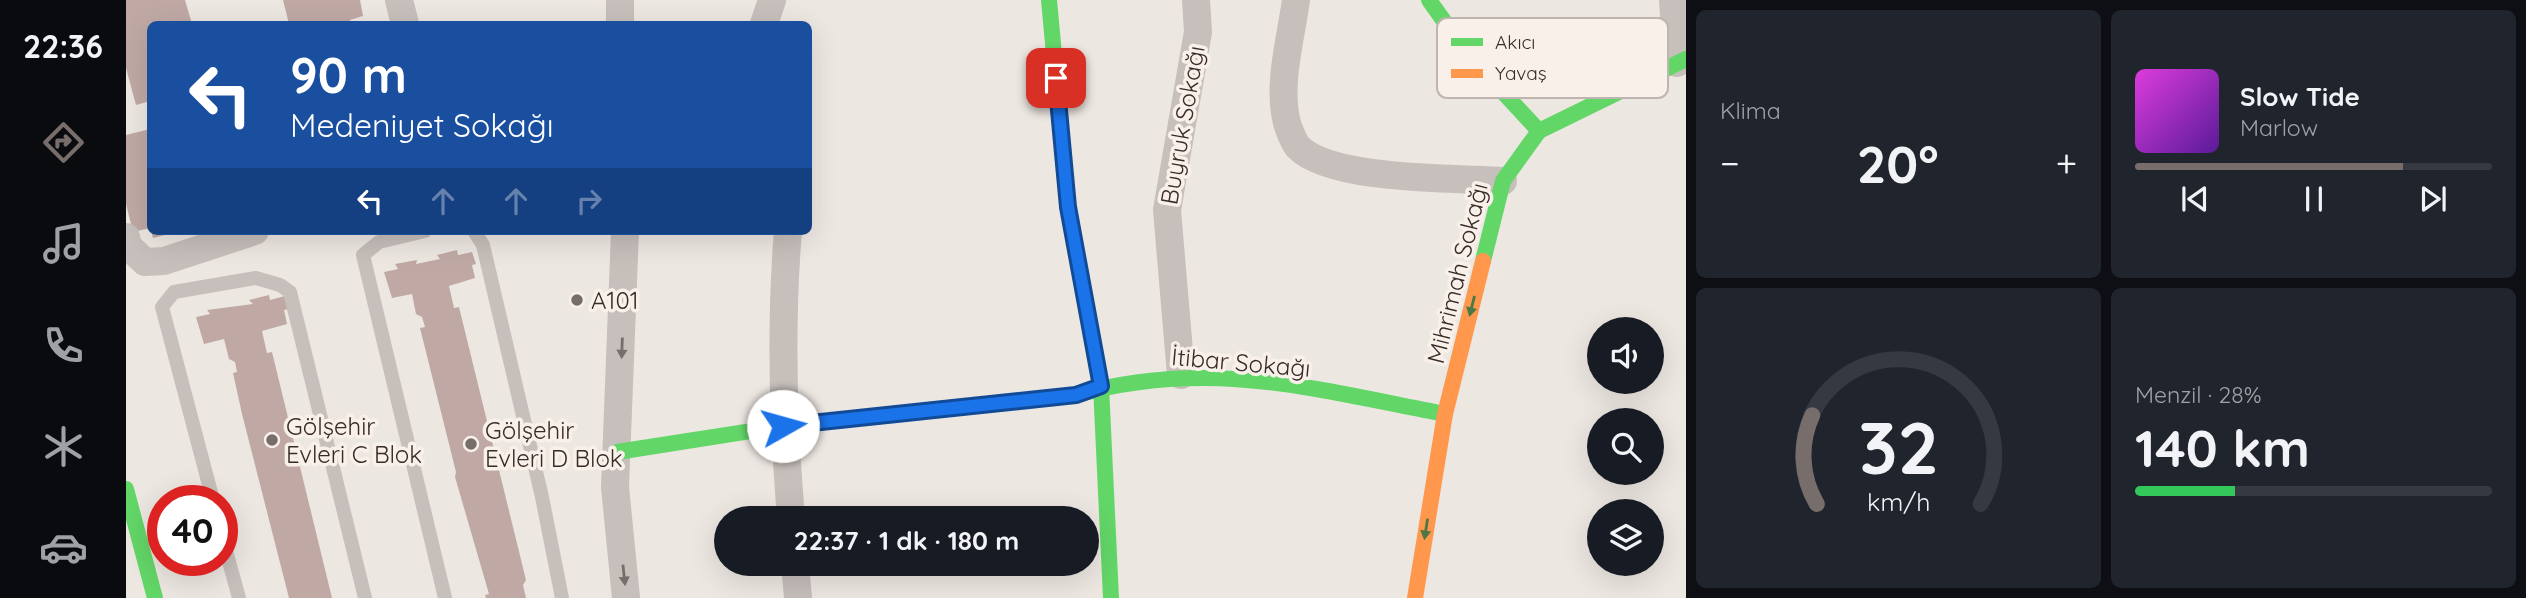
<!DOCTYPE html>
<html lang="tr">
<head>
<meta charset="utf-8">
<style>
  :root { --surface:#171b24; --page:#20242c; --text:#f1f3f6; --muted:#9ea1a6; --line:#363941; --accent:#776d6a }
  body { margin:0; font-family:Quicksand,sans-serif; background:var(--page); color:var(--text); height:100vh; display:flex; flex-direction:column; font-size:26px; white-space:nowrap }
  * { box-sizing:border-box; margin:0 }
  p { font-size:23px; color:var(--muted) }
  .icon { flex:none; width:38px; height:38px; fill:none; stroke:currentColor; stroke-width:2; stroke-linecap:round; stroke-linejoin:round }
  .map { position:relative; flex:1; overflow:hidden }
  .details { display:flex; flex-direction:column; gap:10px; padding:10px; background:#0d0f14; width:840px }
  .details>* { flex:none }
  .hud { position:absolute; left:21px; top:21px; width:665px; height:214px; border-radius:10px; box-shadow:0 7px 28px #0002; background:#1a4fa0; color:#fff; overflow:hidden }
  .fabs { position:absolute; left:1461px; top:317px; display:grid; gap:14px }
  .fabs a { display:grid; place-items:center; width:77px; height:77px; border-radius:50%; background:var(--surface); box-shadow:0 7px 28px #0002; font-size:35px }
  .speed { position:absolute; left:21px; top:485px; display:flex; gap:14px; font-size:35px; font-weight:700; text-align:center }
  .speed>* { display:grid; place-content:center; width:91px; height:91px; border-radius:50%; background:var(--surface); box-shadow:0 7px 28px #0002; line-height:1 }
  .speed .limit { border:10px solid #d22; background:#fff; color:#111 }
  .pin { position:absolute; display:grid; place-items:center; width:60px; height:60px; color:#fff; margin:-30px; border-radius:14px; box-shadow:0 4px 10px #0006 }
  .me { position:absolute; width:77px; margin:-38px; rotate:83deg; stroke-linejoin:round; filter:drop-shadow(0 0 5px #0008) }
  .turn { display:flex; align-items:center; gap:24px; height:147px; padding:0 28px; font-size:32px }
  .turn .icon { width:91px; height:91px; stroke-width:2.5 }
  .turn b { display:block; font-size:49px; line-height:60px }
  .lanes { display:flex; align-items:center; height:66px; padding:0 28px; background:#0003; justify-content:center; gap:35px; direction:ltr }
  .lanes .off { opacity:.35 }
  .big { font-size:52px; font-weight:800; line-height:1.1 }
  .details .widget { flex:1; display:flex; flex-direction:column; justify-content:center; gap:10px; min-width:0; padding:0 24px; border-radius:10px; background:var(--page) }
  .details .dial { align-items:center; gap:0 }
  .dial svg { height:182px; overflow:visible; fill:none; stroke:var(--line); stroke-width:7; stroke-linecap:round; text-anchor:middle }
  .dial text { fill:var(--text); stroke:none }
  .song { display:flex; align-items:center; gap:21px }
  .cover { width:84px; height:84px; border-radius:10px; background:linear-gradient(135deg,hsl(300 70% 55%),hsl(270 70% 35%)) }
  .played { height:7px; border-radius:4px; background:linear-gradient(90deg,var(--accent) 75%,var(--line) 75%) }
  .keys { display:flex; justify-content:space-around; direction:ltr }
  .heat { display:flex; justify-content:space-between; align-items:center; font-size:38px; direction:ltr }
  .charge { height:10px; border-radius:5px; background:linear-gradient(90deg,#34c759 28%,var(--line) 0) }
  .details .tiles { flex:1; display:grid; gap:10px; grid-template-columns:repeat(2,1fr) }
  .trip { position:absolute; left:588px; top:506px; width:385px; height:70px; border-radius:35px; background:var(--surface); box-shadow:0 7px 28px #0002; font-weight:800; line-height:70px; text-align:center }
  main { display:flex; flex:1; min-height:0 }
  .menu { display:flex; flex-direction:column; width:126px; justify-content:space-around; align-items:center; background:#090b0e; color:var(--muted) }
  .menu .icon { width:49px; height:49px }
  .menu .active { color:var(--accent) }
  .menu b { font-size:32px; color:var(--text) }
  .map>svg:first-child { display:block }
</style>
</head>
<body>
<main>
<nav class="menu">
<b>22:36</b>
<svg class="icon active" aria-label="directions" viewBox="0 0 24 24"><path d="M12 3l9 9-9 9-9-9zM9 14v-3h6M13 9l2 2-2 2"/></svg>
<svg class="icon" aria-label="music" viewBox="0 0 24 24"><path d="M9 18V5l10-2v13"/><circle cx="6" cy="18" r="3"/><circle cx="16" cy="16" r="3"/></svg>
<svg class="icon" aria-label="phone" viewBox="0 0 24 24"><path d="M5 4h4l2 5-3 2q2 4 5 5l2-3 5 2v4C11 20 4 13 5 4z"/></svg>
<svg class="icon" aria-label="climate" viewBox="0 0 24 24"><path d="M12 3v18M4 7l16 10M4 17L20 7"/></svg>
<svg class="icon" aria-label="car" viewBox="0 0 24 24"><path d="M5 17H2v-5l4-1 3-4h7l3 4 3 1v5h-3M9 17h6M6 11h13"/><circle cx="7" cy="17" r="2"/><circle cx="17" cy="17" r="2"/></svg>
</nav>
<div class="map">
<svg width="1560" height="598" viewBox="0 0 1560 598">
  <rect width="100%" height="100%" fill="#ede7e2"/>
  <path fill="#c0a9a4" d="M0 0H59L66 24H24V101L10 105 0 68Z
    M157 0H234L237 16 224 20V24H163Z
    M24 129V228L7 232 0 204V135Z
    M25 231H51V232L27 238Z
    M331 250 332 255 346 252 350 264 346 265 349 278 323 286 328 308 333 307 400 580 397 585 400 598H360L359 595 363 594 329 477 330 472 294 328 299 327 296 317 290 314 286 294 266 298 258 272 272 269 269 264 291 260 290 264 314 259 311 255Z
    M143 295 144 300 159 296 162 309 158 310 161 324 136 331 141 353 146 352 206 598H163L116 414 107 373 111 372 109 362 103 359 98 339 78 344 70 317 84 314 81 310 127 304 123 300Z"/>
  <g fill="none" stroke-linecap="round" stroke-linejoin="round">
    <path stroke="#c6bfbb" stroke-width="14" d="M299 231 253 242 237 255 319 598
      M348 231 357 245 416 497 436 598
      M87 500 36 307 48 292 130 278 154 285 164 292 239 598
      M96 536 113 598"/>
    <path stroke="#c6bfbb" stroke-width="28" d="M273 0 279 24
      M494 0V24
      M1170 0C1165 38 1151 85 1161 123 1163 130 1168 142 1172 147 1205 181 1330 178 1377 181
      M1547 0 1551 63
      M638 24 646 0
      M499 231 489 487 500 598
      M662 231C654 327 657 422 665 518
      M0 237 2 246 19 262 38 261 129 231
      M1055 375 1041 210 1072 32 1070 0
      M669 564 672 598"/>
    <path stroke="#63d668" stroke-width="16" d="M923 0 942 207 975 386 985 598
      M1303 0 1340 52 1413 131
      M1357 261 1377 181 1413 131 1560 59
      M491 452 657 426 950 395C1083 358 1188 389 1319 414
      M0 489 29 598"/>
    <path stroke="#ff974d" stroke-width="16" d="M1289 598 1319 414 1357 261"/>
  </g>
  <defs><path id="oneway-solid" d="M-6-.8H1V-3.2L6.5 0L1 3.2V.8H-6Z" transform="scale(1.75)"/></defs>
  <g fill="#4b7845">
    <use href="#oneway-solid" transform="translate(1346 306) rotate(104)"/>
    <use href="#oneway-solid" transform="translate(1300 529) rotate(99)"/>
  </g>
  <g fill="#776e6b">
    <use href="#oneway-solid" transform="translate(496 348) rotate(92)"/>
    <use href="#oneway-solid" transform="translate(498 575) rotate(84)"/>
  </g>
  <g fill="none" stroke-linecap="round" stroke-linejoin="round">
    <defs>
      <path id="route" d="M657 426 950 395 975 386 942 207 930 78"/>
    </defs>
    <use href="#route" stroke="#114b97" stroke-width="18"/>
    <use href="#route" stroke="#1a73e8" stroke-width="12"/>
  </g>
  <g fill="#776d6a" stroke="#f9f0ea" stroke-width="2.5">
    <circle cx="451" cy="300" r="7"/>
    <circle cx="146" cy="440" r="7"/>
    <circle cx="345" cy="444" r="7"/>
  </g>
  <g text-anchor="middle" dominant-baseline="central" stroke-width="7" stroke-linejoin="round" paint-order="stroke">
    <g font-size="24" fill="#372c29" stroke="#f9f0ea">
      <text transform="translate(1056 125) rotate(-80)">Buyruk Sokağı</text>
      <text transform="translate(1331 273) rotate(-76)">Mihrimah Sokağı</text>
      <text transform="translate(1115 362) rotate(5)">İtibar Sokağı</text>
    </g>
    <g font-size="24" fill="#372c29" stroke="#f9f0ea" text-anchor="start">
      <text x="465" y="300">A101</text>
      <text x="160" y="426">Gölşehir<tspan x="160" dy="28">Evleri C Blok</tspan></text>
      <text x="359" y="430">Gölşehir<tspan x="359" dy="28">Evleri D Blok</tspan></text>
    </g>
  </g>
  <rect x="1311" y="18" width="231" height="80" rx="10" fill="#f9f0ea" stroke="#bfb5b0" stroke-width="2"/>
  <rect x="1325" y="38" width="32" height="8" fill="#63d668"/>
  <rect x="1325" y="69" width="32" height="9" fill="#ff974d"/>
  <g font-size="19" fill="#372c29">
    <text x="1369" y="49">Akıcı</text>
    <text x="1369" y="80">Yavaş</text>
  </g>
</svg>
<div class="fabs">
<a><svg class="icon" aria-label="sound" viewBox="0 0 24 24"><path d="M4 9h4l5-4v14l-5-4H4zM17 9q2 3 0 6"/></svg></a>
<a><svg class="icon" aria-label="search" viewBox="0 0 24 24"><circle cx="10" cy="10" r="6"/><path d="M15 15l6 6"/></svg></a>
<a><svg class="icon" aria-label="layers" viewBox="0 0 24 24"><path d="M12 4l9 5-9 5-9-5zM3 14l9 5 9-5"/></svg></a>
</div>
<div class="speed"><div class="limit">40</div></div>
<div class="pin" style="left:930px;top:78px;background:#d93025"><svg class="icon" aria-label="arrive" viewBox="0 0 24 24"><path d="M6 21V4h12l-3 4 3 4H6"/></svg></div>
<svg class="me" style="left:657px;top:426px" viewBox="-20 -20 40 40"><circle r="19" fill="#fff"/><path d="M0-13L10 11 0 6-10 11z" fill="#1a73e8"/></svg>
<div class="trip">22:37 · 1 dk · 180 m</div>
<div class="hud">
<div class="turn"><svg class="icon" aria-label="left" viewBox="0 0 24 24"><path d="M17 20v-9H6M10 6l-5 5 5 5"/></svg><div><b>90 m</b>Medeniyet Sokağı</div></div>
<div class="lanes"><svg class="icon" aria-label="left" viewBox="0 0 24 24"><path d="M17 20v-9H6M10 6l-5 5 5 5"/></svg><svg class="icon off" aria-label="ahead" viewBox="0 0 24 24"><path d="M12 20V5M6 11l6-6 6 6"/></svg><svg class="icon off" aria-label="ahead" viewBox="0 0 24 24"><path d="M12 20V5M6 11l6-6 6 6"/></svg><svg class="icon off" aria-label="right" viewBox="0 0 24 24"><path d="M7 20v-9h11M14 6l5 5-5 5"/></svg></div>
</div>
</div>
<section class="details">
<div class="tiles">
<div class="widget"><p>Klima</p>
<div class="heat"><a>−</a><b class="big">20°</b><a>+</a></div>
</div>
<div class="widget">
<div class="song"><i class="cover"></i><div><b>Slow Tide</b><p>Marlow</p></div></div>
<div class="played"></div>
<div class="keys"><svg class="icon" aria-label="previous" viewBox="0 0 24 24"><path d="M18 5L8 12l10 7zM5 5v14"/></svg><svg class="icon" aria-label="pause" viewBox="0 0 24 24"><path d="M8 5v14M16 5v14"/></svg><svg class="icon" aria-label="next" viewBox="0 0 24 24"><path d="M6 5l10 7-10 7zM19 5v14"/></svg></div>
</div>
<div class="widget dial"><svg viewBox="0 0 100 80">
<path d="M14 69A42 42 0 1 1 86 69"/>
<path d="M14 69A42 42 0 0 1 12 30" stroke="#776d6a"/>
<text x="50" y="56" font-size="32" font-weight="700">32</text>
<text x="50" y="72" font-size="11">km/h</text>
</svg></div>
<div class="widget"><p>Menzil · 28%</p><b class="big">140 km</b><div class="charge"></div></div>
</div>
</section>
</main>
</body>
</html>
